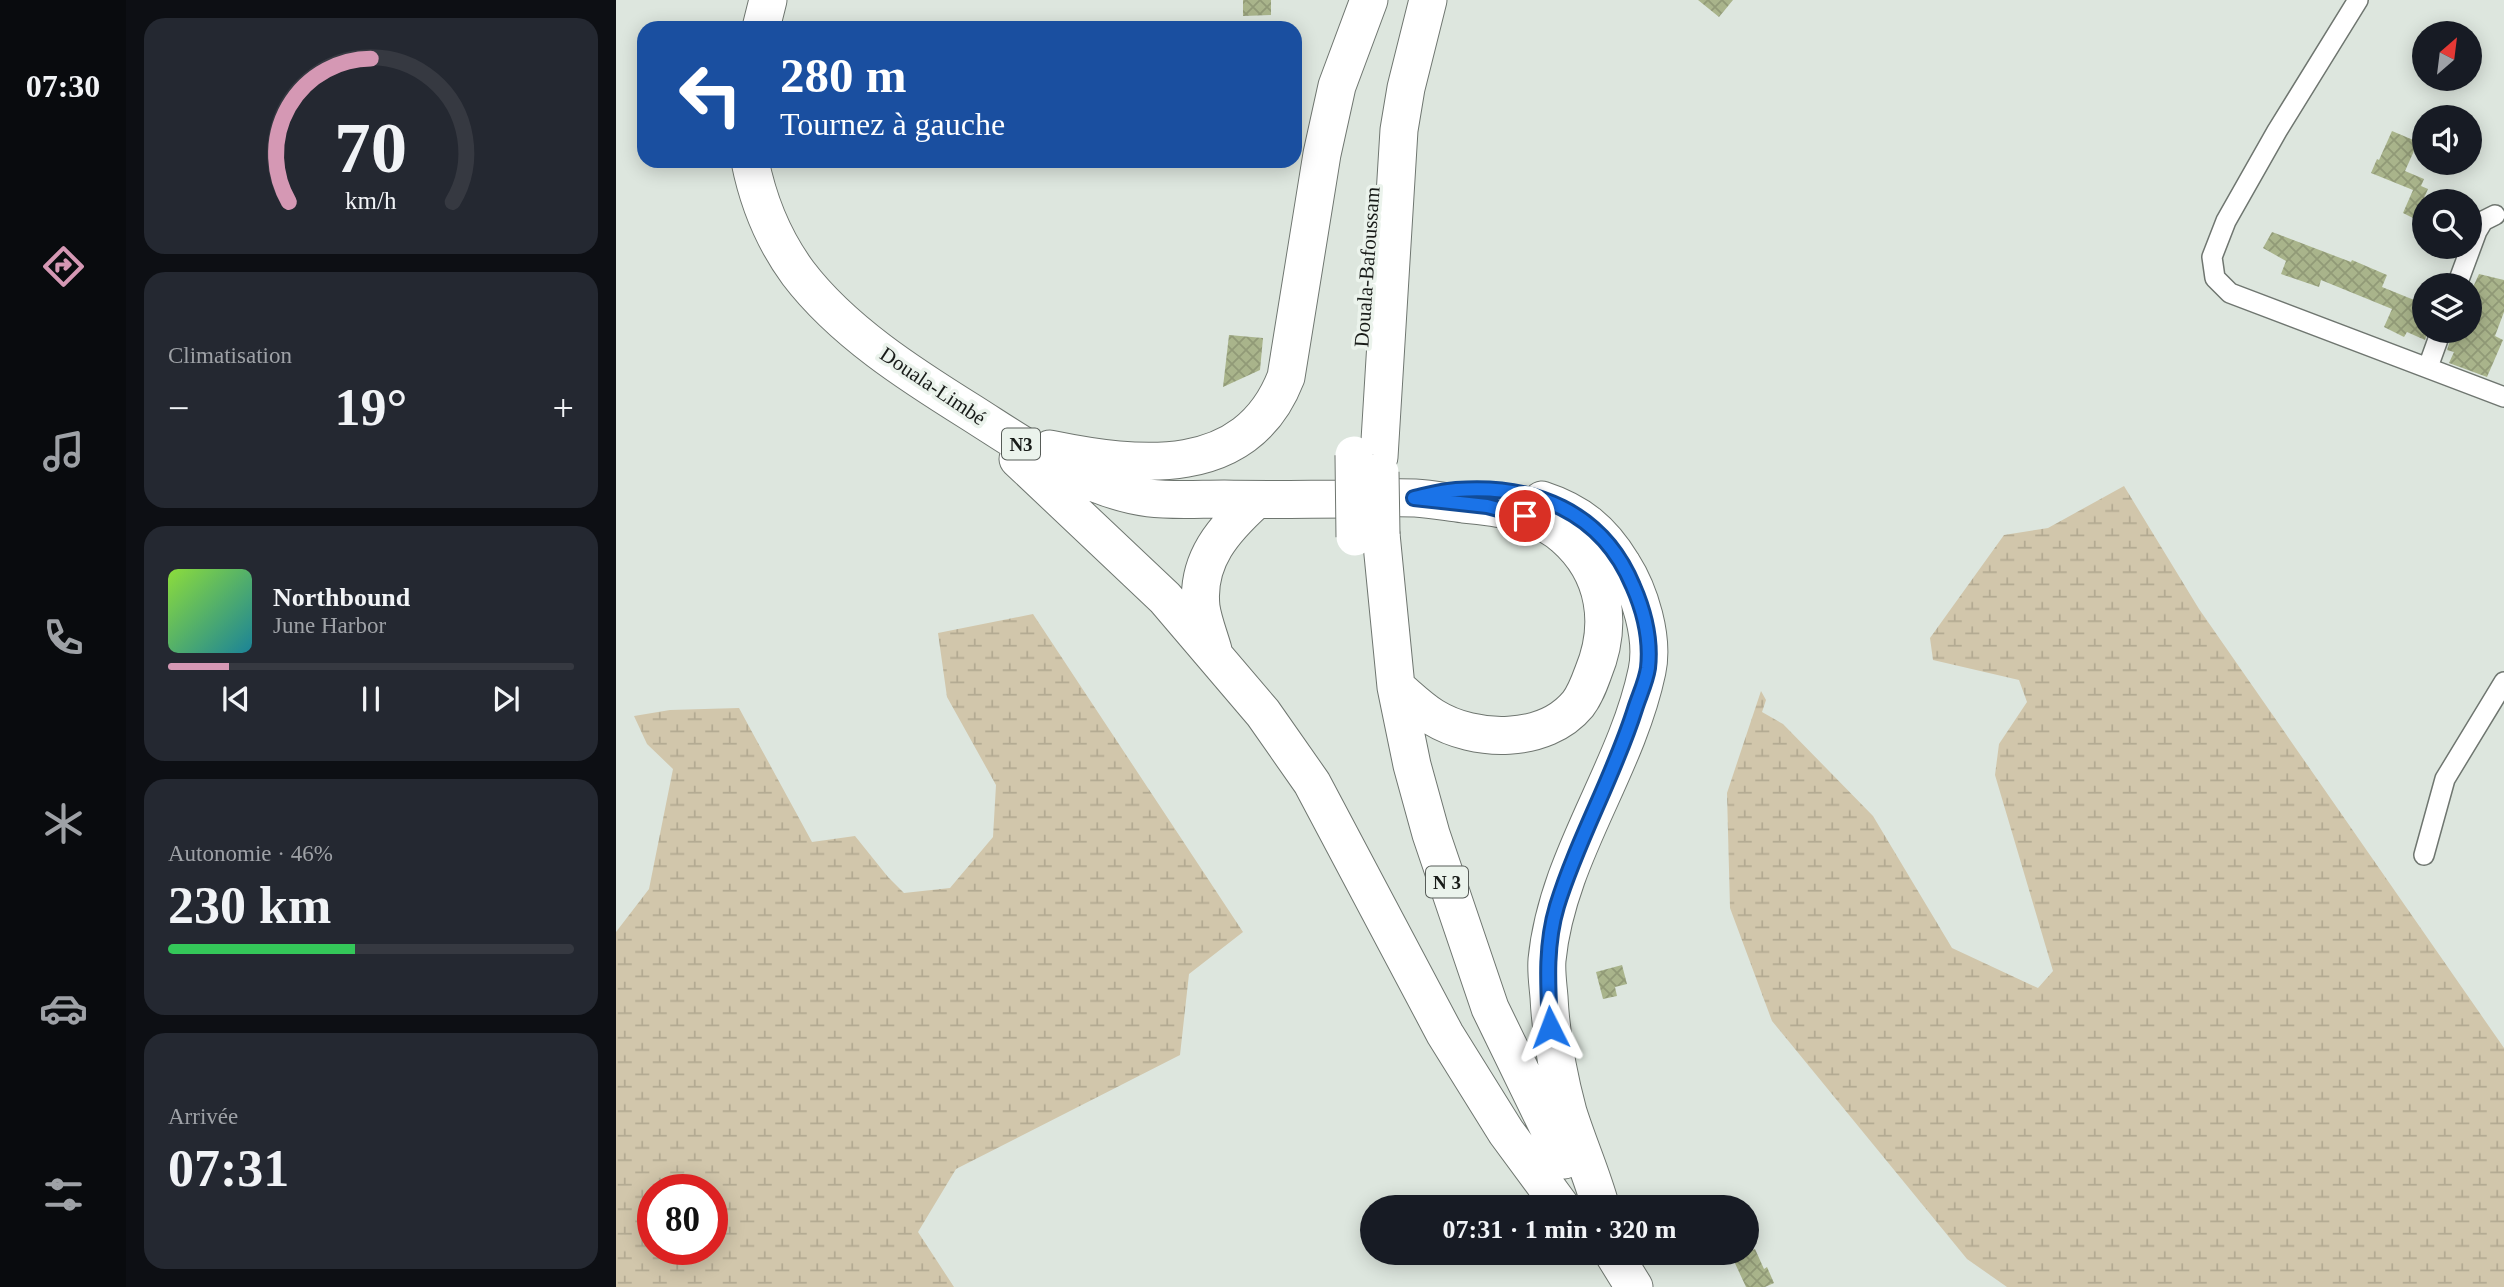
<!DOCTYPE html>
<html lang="fr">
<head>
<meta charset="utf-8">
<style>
  :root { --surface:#171b24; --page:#242831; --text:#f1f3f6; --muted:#9ea1a6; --line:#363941; --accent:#d598b4 }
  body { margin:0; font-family:"Times New Roman",serif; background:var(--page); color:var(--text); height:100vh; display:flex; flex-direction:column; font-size:26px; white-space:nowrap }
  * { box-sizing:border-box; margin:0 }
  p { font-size:23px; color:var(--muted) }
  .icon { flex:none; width:38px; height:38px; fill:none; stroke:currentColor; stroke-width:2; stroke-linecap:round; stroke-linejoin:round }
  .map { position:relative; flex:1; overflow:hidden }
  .sheet { display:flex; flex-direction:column; gap:18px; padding:18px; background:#0d0f14; width:490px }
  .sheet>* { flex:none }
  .banner { position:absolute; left:21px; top:21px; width:665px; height:147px; border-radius:21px; box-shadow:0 4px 18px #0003; background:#1a4fa0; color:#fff; overflow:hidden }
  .needle { width:46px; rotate:28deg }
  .fabs { position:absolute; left:1796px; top:21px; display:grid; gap:14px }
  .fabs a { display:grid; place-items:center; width:70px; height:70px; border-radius:50%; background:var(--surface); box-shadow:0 4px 18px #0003; font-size:35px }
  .speed { position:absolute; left:21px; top:1174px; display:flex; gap:14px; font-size:35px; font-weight:700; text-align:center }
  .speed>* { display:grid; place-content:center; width:91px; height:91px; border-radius:50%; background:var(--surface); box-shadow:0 4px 18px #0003; line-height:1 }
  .speed .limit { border:10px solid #d22; background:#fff; color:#111 }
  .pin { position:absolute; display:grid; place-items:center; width:60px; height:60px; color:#fff; margin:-30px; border:4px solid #fff; border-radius:50%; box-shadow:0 2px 7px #0007 }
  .me { position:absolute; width:77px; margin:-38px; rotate:357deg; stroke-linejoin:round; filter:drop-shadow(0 0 5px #0008) }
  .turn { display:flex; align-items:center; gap:24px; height:147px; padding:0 28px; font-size:32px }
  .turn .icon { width:91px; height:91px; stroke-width:2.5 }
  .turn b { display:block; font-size:49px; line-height:60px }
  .big { font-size:52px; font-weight:800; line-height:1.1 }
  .sheet .card { flex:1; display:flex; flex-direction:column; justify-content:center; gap:10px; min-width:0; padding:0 24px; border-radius:21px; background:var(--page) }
  .sheet .dial { align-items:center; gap:0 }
  .dial svg { height:182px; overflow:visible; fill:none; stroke:var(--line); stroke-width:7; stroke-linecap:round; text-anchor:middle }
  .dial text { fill:var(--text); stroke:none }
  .song { display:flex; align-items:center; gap:21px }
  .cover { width:84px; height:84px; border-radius:10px; background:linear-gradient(135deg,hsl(90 70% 55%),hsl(190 70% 35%)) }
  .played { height:7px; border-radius:4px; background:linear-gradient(90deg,var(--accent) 15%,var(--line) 15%) }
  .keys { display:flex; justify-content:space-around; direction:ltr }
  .heat { display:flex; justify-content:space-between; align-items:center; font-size:38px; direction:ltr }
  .charge { height:10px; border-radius:5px; background:linear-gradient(90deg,#34c759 46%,var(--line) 0) }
  .trip { position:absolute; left:744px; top:1195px; width:399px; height:70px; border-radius:35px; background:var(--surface); box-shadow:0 4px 18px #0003; font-weight:800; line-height:70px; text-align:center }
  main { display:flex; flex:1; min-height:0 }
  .tab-bar { display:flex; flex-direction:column; width:126px; justify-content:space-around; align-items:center; background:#090b0e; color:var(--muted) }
  .tab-bar .icon { width:49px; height:49px }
  .tab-bar .on { color:var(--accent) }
  .tab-bar b { font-size:32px; color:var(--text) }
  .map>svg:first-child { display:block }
</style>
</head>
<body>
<main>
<nav class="tab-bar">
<b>07:30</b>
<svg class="icon on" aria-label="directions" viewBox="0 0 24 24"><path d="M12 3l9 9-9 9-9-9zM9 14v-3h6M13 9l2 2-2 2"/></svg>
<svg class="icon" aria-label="music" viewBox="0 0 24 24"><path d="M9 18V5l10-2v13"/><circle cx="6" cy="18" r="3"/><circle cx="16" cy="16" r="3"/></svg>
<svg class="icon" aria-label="phone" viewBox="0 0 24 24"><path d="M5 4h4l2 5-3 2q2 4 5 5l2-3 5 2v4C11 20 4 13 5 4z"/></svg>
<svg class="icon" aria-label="climate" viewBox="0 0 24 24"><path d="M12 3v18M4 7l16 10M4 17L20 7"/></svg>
<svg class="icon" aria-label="car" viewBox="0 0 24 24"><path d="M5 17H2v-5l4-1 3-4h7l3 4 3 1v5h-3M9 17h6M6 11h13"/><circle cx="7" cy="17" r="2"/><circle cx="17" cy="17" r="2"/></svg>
<svg class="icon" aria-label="filters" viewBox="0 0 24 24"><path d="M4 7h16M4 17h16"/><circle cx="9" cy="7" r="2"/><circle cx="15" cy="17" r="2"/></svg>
</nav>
<section class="sheet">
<div class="card dial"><svg viewBox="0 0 100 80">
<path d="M14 69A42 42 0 1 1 86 69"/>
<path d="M14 69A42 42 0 0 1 50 6" stroke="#d598b4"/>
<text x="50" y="56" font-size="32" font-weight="700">70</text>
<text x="50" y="72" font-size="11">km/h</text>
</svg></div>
<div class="card"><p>Climatisation</p>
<div class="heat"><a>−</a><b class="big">19°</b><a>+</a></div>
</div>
<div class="card">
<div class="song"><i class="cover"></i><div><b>Northbound</b><p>June Harbor</p></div></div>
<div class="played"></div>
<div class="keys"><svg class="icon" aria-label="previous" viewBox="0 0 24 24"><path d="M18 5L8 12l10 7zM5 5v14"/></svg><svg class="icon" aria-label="pause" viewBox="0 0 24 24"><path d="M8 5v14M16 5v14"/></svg><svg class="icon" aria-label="next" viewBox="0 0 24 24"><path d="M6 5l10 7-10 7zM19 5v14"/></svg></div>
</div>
<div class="card"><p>Autonomie · 46%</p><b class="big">230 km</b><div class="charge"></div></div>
<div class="card"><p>Arrivée</p><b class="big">07:31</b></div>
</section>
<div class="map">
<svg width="1888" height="1287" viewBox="0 0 1888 1287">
  <defs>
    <pattern id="wetland-marsh" width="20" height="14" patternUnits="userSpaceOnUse" patternTransform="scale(1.75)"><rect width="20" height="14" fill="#d1c6ab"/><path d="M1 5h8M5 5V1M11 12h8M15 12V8" fill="none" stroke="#b3aa92"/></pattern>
    <pattern id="building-cross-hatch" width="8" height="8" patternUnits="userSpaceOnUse" patternTransform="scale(1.75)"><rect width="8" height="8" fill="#a9b48b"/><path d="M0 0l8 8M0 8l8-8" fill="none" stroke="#919a77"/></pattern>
  </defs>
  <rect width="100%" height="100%" fill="#dde6de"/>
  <path fill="url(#wetland-marsh)" fill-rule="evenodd" d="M1508 486 1583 609 1888 1048V1287H1391L1351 1259 1156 1021 1114 908 1111 793 1145 691 1150 700 1146 712 1167 724 1257 816 1336 948 1422 988 1437 971 1379 775 1383 744 1411 702 1403 680 1317 660 1314 638 1388 535 1432 528Z
    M417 614 627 932 573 974 564 1055 340 1169 302 1232 338 1287H0V932L33 889 57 769 31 744 18 716 54 710 123 708 196 842 239 836 272 877 288 893 334 888 377 837 380 785 331 697 322 633ZM37 1190H96V1250H37Z"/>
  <path fill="url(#building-cross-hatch)" d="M627 0H655V15L627 16Z
    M1082 0H1117L1103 17Z
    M1776 131 1802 142 1789 171 1808 179 1805 186 1812 189 1799 219 1787 213 1797 190 1755 173 1761 159 1763 160Z
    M1656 232 1735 262 1736 260 1771 275 1766 287 1808 304V331H1812L1809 340 1791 332 1788 337 1768 327 1776 309 1705 280 1703 287 1665 274 1670 261 1647 248Z
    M1863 274 1888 280V312L1879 336 1887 340 1871 377 1833 363 1838 352 1831 350 1837 331H1853V296Z
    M613 335 647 338 644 370 607 387Z
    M1006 965 1011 984 999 987 1001 996 987 999 980 972Z
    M1139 1249 1148 1269 1151 1267 1158 1283 1149 1287H1130L1117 1259Z"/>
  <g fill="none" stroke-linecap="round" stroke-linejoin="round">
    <defs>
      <path id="street" d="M1742 0 1661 131 1610 221 1596 257 1599 278 1614 293 1888 397
        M1841 285 1861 231 1867 221 1879 215
        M1812 367 1825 331
        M1808 855 1829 779 1888 682"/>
      <path id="highway" d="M145 28 152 0
        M134 161C142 201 157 239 182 273 226 331 295 375 356 413 411 448 468 489 533 498 557 501 584 499 608 499 652 500 695 499 738 499 758 498 779 497 799 498 815 499 831 502 847 504 882 507 921 512 949 537 990 573 997 625 977 673 973 684 969 695 962 704 929 744 859 743 817 717 804 709 792 697 780 687
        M434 449C522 467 630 480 670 377L706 154 721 86 753 0
        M763 457 783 130 790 88 812 0
        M402 459 549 598 647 713 696 783 829 1034 890 1132 946 1208
        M926 500C963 512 986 531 1006 564 1024 592 1038 638 1031 671 1010 771 941 857 931 960 930 972 932 985 933 997 935 1036 942 1075 952 1112 962 1144 976 1175 985 1208
        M765 534 780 687 796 765 815 834 874 1008 948 1160
        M597 650C593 636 587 621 585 607 580 560 608 529 640 500
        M997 1253 1018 1287"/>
    </defs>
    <use href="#street" stroke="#6f7670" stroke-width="22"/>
    <use href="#highway" stroke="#6f7670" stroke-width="39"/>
    <use href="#street" stroke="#fff" stroke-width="19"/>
    <use href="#highway" stroke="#fff" stroke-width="37"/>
    <defs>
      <path id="highway-bridge" d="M738 455 739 537
        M764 472 765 534"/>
    </defs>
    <use href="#highway-bridge" stroke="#6f7670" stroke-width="39" stroke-linecap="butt"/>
    <use href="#highway-bridge" stroke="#fff" stroke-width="37"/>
  </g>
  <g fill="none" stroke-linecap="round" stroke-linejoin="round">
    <defs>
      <path id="route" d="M909 516 871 506 798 498C812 495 826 491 840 490 917 484 986 511 1017 586 1028 611 1035 641 1032 668 1030 682 1023 696 1019 709 998 776 962 838 941 906 929 946 932 986 934 1027"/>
    </defs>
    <use href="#route" stroke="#114b97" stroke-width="18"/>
    <use href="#route" stroke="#1a73e8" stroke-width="12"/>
  </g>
  <g text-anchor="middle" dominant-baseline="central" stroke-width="7" stroke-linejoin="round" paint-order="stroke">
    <g fill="#ebf3ec" stroke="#575c58" stroke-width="2">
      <rect x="386" y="428.5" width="38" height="31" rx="5"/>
      <rect x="810" y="866.5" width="42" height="31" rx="5"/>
    </g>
    <g font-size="19" font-weight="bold" fill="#181b18">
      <text x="405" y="444">N3</text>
      <text x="831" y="882">N 3</text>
    </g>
    <g font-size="21" fill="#181b18" stroke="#ebf3ec">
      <text transform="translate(751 267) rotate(-86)">Douala-Bafoussam</text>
      <text transform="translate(317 386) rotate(34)">Douala-Limbé</text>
    </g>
  </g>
</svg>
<div class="fabs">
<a><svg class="needle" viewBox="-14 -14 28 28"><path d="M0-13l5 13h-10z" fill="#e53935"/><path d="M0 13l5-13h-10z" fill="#9ea1a6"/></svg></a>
<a><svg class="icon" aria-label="sound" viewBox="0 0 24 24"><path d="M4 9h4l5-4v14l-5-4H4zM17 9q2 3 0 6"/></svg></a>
<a><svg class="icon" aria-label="search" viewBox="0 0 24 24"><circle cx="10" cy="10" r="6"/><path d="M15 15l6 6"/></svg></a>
<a><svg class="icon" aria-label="layers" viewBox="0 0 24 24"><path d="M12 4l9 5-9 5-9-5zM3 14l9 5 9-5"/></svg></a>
</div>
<div class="speed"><div class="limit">80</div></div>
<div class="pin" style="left:909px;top:516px;background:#d93025"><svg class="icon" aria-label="arrive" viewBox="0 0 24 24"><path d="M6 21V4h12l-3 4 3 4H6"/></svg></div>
<svg class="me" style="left:934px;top:1027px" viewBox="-20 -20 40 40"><path d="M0-17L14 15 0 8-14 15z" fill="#1a73e8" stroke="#fff" stroke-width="4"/></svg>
<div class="trip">07:31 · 1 min · 320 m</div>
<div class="banner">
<div class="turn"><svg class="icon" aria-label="left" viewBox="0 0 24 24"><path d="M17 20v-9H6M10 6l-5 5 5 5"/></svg><div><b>280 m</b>Tournez à gauche</div></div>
</div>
</div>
</main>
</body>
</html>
